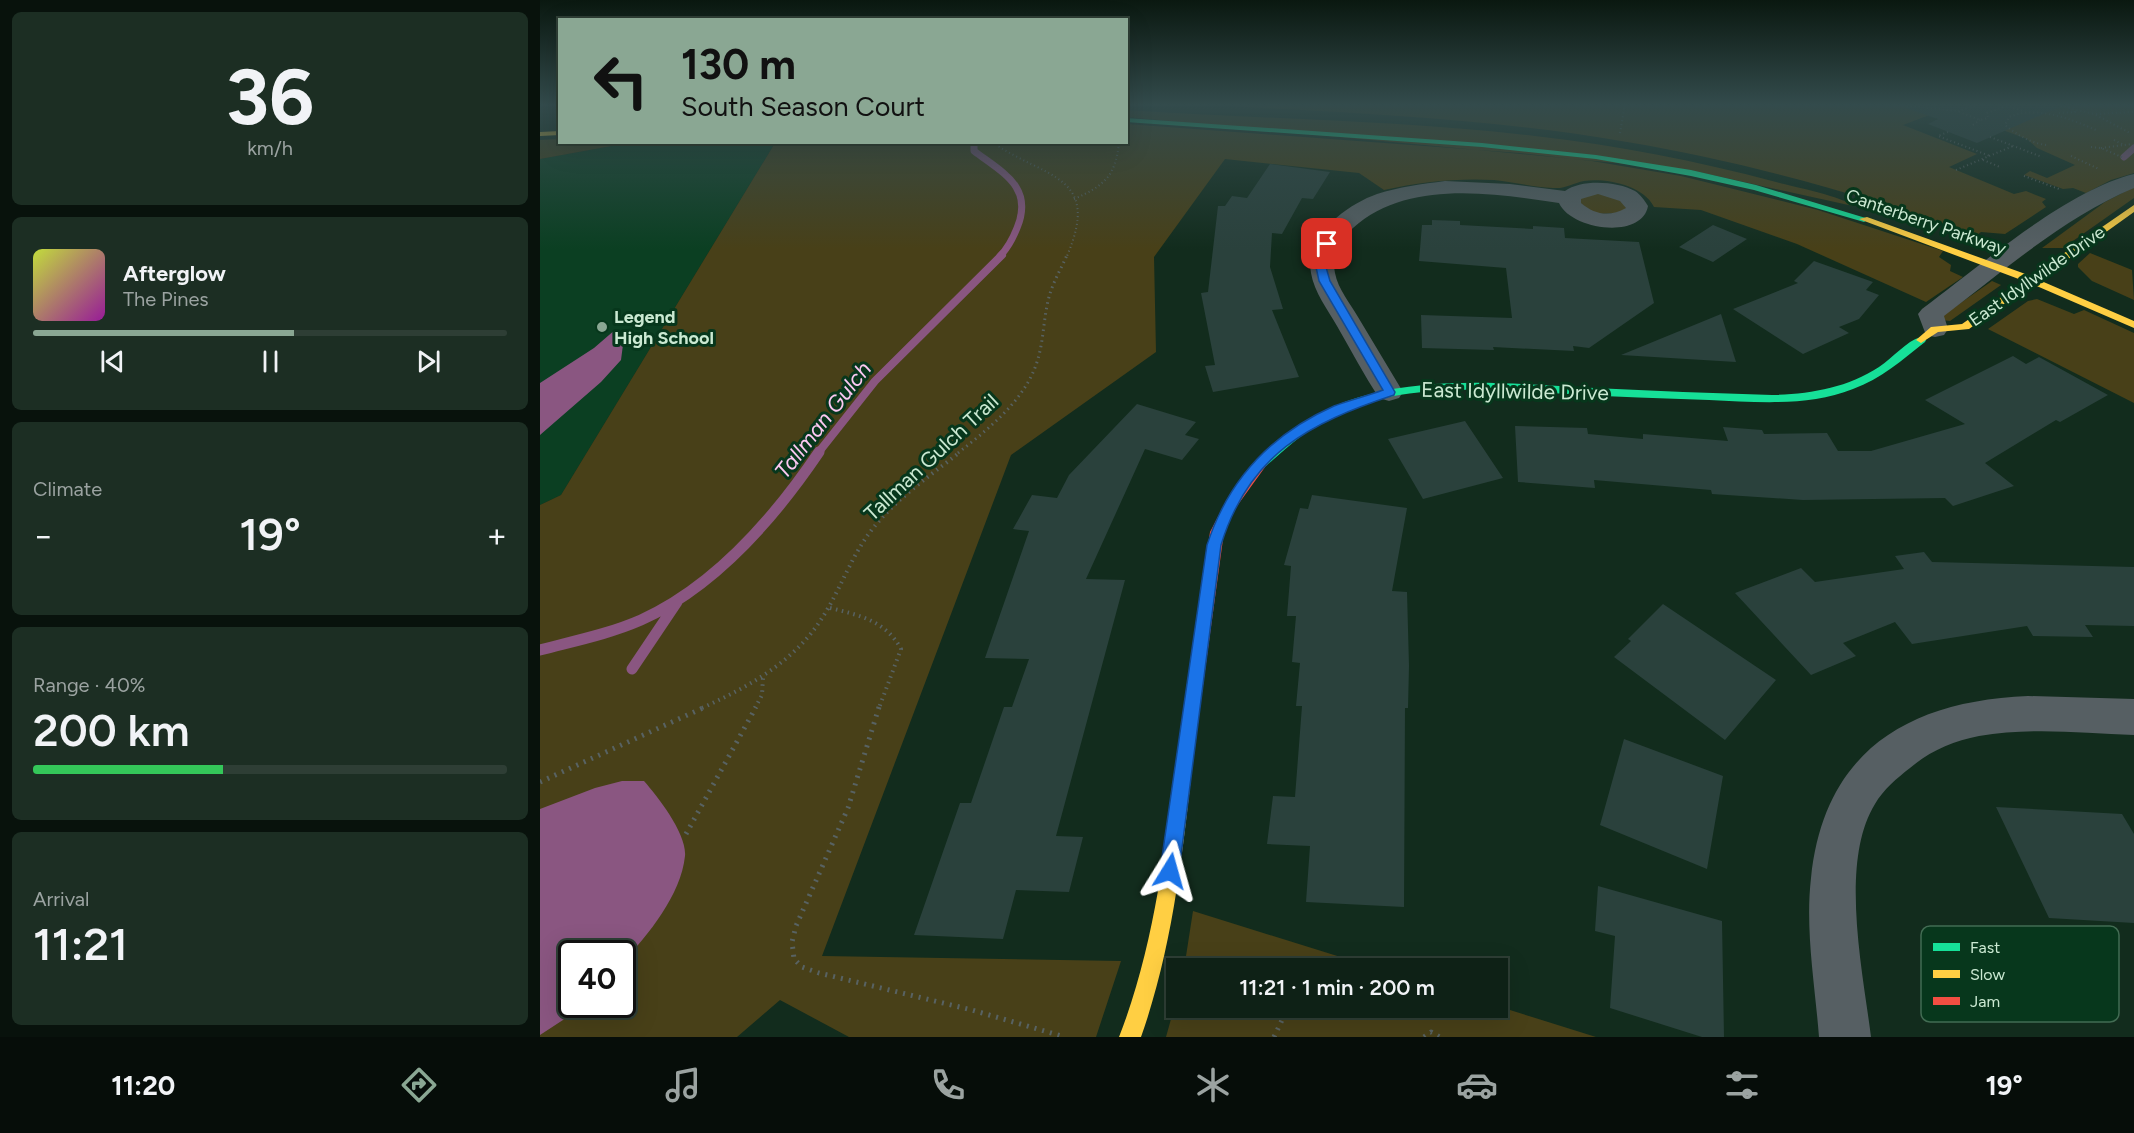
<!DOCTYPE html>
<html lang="en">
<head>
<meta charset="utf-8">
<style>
  :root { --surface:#0e2116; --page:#1c2e23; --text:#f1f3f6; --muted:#9ba3a1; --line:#2e3e35; --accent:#8aa793 }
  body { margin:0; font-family:Figtree,sans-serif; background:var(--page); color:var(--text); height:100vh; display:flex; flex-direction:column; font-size:22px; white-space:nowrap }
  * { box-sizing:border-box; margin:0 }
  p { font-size:20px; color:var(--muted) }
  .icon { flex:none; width:33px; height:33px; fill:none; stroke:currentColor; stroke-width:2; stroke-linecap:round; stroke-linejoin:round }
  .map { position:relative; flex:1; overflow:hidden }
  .side { display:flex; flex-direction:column; gap:12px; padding:12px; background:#08120c; width:540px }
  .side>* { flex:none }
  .top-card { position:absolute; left:18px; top:18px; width:570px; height:126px; border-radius:0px; box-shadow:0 6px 24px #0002,0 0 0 2px var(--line); background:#8aa793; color:#111; overflow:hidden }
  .speed { position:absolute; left:18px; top:940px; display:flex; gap:12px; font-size:30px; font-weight:700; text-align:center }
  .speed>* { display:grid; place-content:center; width:78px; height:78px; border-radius:50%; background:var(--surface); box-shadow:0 6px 24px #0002,0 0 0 2px var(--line); line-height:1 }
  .speed .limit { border:3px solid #111; border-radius:9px; background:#fff; color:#111 }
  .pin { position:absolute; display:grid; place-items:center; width:51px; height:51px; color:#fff; margin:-26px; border-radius:12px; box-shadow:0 3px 9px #0006 }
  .me { position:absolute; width:66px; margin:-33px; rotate:8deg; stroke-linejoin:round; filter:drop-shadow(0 0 4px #0008) }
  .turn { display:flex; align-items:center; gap:21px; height:126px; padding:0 24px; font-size:27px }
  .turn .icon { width:78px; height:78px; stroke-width:2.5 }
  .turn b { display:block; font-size:42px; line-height:51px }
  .big { font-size:45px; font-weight:600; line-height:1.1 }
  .side .card { flex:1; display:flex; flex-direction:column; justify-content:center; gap:9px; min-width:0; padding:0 21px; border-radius:9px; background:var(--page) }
  .side .dial { align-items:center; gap:0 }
  .dial b { font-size:78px; line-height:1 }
  .song { display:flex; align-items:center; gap:18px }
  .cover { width:72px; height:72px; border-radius:9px; background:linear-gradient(135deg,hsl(70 70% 55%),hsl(300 70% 35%)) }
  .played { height:6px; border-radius:3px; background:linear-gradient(90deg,var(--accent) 55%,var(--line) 55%) }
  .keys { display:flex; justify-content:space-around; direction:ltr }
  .heat { display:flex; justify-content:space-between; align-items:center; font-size:33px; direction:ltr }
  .charge { height:9px; border-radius:4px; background:linear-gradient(90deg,#34c759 40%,var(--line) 0) }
  .trip { position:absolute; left:626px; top:958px; width:342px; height:60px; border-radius:0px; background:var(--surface); box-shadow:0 6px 24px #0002,0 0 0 2px var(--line); font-weight:600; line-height:60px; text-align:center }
  .menu { display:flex; height:96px; justify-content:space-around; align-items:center; background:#060d09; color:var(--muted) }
  .menu .icon { width:42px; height:42px }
  .menu .current { color:var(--accent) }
  .menu b { font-size:27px; color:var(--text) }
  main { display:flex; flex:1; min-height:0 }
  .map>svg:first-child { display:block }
</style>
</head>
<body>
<main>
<section class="side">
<div class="card dial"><b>36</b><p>km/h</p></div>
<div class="card">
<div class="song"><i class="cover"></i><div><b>Afterglow</b><p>The Pines</p></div></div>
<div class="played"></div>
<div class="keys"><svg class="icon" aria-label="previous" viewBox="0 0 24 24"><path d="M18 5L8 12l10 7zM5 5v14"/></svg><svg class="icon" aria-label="pause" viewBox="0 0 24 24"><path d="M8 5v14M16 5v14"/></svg><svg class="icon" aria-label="next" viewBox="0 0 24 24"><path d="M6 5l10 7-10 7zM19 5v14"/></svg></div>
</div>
<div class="card"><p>Climate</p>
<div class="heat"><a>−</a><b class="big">19°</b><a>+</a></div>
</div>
<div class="card"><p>Range · 40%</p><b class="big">200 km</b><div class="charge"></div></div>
<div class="card"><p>Arrival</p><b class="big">11:21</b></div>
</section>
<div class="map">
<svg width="1594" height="1037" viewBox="0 0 1594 1037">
  <rect width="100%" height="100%" fill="#122c1d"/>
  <path fill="#0b3f22" d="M88 143H235L21 495 0 505V159Z"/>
  <path fill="#484018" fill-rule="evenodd" d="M655 104H1594V173L1571 180 1546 193 1533 188 1523 189 1484 175 1490 171 1507 178 1535 165 1497 148 1487 139 1414 112 1400 111 1363 125 1437 154 1409 167 1474 194 1486 191 1506 199 1502 202 1506 207 1465 234 1441 232 1437 235C1322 195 1207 162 1087 142 945 117 799 113 655 104Z
    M586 110C722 119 859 120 995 136 1076 145 1157 161 1236 182 1253 187 1302 196 1313 206L1150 170 587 117Z
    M587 124 979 153 1052 161 1141 176 1278 210 1403 251 1399 257 1411 265 1410 271 1423 277 1386 302 1257 244 1161 210 1114 207C1103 185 1066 178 1044 181 1033 183 1026 189 1013 188 993 187 974 182 954 180 916 178 880 182 844 190L819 173 685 159 614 257 616 352 471 455 282 956 581 961 556 1037H309L240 1000 197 1037H0V505L21 495 235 143 586 142ZM32 954H82V1005H32Z
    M19 139 20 142 88 143 0 159V140Z
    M1594 187V198L1523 248H1502L1565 202Z
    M1053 192 1076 196 1088 206 1082 213 1051 214 1037 199Z
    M1550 253 1592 270 1594 300 1552 281 1538 267V264Z
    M1452 281 1461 285 1410 321 1402 320V316Z
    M1497 299 1534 314 1544 310 1594 333V403L1448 329 1488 301Z
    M653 911 839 969H644Z
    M636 1001V1008H957V1006L1056 1037H626Z"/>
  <path fill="#8a5681" d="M76 329 84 337 81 360 61 382 0 435V383L54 348Z
    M82 781H104C118 797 147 834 145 856 141 895 108 935 83 962L82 954H32V1005H38L23 1020 0 1035V809L55 788Z"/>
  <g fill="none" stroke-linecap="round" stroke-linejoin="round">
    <path stroke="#8a5681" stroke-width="7" d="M434 142V151C463 173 494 187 477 228 473 238 467 249 460 256
      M1584 157 1594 148"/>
    <path stroke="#8a5681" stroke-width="8" d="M278 453 335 381 462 255"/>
    <path stroke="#8a5681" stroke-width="11" d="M0 650C34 641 69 634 101 620 174 587 235 517 279 452
      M92 669 137 602"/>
  </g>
  <path fill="#2a413c" d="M1366 104H1526L1437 143 1388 124 1398 119 1366 108Z
    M730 164 790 172 773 199 762 198 742 234 732 233 730 267 743 309 732 310 759 377 673 392 665 366 675 365 661 293 668 292 678 206H685L692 196 707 198Z
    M892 220 920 221V225L993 229V226L1024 228 1025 238 1099 242 1114 303 1049 348 1033 346 1034 351 953 347 954 350 882 348 881 315 972 318 966 268 879 261 882 225H892Z
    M1173 225 1207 239 1173 262 1139 247Z
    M1274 261 1333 282 1326 290 1339 295 1319 319 1299 327 1309 333 1263 354 1193 309 1258 283 1254 281Z
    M1181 314 1196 362 1081 355Z
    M1473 356 1486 364 1499 357 1568 395 1520 422 1516 420 1445 463 1474 486 1413 506 1405 498 1263 500 1172 494 1171 490 1054 480 1055 488 978 482 975 426 1047 428 1048 434 1103 439V434L1188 441 1183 427 1222 430 1224 434 1287 433 1298 451H1331L1425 424 1385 400Z
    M597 404 656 422 645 435 659 439 642 460 605 449 546 579 585 580 516 836 543 837 529 892 476 890 463 939 374 935 420 803H431L464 707H472L489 659 445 658 489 531 473 529 492 495 517 498 529 475Z
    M925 421 963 478 883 499 848 439Z
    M772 495 867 508 852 591 867 592 869 666 868 708H865L864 907 766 902 770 846 727 844 733 796 755 797 762 706H756L760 663 752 662 756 616H747L751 566 744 565 760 508 768 509Z
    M1384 552 1392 562 1594 567V626L1545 625 1553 637 1493 636 1487 626 1372 644 1355 622 1303 643 1316 656 1271 675 1195 593 1261 568 1275 582 1364 569 1355 556Z
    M1123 604 1236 680 1185 740 1074 657 1091 641 1088 639Z
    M1084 739 1183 776 1167 869 1060 825Z
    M1456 807 1582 814 1594 834V923L1509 918Z
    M1058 886 1182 921 1184 1037H1162L1070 1008 1075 936 1055 931Z"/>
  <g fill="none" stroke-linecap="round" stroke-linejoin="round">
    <path stroke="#586262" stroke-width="2" stroke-dasharray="1 3" stroke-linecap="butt" d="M1351 104 1417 111
      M1442 104 1417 111 1440 120 1448 118 1447 113 1466 106 1484 111
      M1517 105 1554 114 1594 112
      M1519 113 1535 112 1532 104
      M1556 115 1590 133
      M1433 125 1440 120
      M1408 132 1398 136 1450 156
      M1080 133 1085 104
      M1450 137 1502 157
      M1574 140 1584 145
      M452 142C505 179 562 174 527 256
      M1506 145C1491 143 1477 135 1465 125L1469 117C1496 105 1532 119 1558 131
      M1551 147 1561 148 1584 158
      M1561 148 1592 144
      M1531 156 1559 169
      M1443 160 1460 167
      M1416 170 1473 146
      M1484 176 1519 189
      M534 199C564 186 576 176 579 142"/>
    <path stroke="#586262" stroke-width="3" stroke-dasharray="1.5 4" stroke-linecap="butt" d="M418 453C447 430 483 402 496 365 504 343 503 319 509 297 513 282 521 269 527 255"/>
    <path stroke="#586262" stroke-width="4" stroke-dasharray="1.5 4.5" stroke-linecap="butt" d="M290 608C319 615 346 621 361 649L339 708
      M162 708C210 686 256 661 284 615 302 586 312 554 334 527 358 497 390 476 420 452
      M215 708 222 695 223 677"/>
    <path stroke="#586262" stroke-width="5" stroke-dasharray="2 6" stroke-linecap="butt" d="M339 707 308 808 256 926 252 942 254 959 262 967 279 973 432 1010 525 1037
      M0 782 165 707
      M146 834 216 707
      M734 1037 743 1018 751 1008
      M884 1037 891 1032 900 1037"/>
    <path fill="#565f63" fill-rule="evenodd" d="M1594 174V188C1523 218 1465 270 1404 316L1408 329 1404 335 1395 337 1386 335 1378 314 1382 309C1440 266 1525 191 1594 174Z
      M905 181 970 184 1025 191C1041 179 1077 181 1095 191 1100 194 1105 201 1108 206 1102 240 1031 230 1019 203 953 193 867 179 813 228 799 240 791 254 795 273 798 289 810 303 818 317 833 342 848 367 863 392L859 398 849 401 839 398C824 375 811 350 797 326 788 310 774 292 771 273 765 236 806 205 837 194 859 187 882 184 905 181ZM1058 194 1080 201 1086 208C1070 217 1055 215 1041 203V199Z
      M1488 696 1594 699V735C1543 733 1490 727 1439 736 1413 741 1390 751 1370 768 1357 778 1343 790 1335 804 1299 862 1323 972 1331 1037H1279C1275 985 1265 930 1271 878 1284 751 1368 701 1488 696Z"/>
    <path fill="#16e098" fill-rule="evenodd" d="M586 118 942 143 1056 155 1151 170 1216 185 1329 219 1324 222 1214 190 1151 176 1056 159 942 147 586 122Z
      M1381 337 1386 340 1385 342C1362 360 1341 379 1313 389 1267 407 1217 402 1169 400 1122 398 1075 397 1028 394 952 390 866 381 795 415 769 427 748 447 726 466L722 467 716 463C722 455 731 448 739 441 824 366 950 383 1054 388 1113 391 1173 393 1232 395 1270 394 1307 388 1339 367 1353 358 1366 341 1381 337Z"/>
    <path fill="#ffcf43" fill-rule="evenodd" d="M20 131V135L0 136V132Z
      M1594 205V212L1499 280 1594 321V328L1492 284 1429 329 1398 332 1381 343 1376 340 1391 327 1422 324 1484 281 1319 219 1327 217 1491 276Z
      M646 743 652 746 654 751C643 848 634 944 601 1037H579C615 945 625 848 638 751L640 746Z"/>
    <path fill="#f24e42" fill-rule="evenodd" d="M722 459 728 463 697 506 684 532 654 751 652 756 646 759 640 756 638 751 670 532 686 501 718 460Z"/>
  </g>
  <linearGradient id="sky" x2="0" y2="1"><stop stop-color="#0a1810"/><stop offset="0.42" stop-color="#334b4c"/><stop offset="1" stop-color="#334b4c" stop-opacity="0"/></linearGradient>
  <rect width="1594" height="249" fill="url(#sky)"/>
  <path fill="#1a73e8" stroke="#114b97" stroke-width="1.5" d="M787 241 792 244 786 267 790 281 855 392 854 395C769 423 709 454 681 545L639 871 637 878 630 880 623 878 620 871 667 545C688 480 731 434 794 406 810 400 827 396 843 390L779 281 776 267 782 244Z"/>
  <circle fill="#8aa793" stroke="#07371c" stroke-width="2" cx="62" cy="327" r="6"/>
  <g text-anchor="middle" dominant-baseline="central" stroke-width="6" stroke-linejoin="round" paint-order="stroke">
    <g font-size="18" fill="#cbe9d2" stroke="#07371c">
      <text transform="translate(1386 222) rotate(19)">Canterberry Parkway</text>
      <text transform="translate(1497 276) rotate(-35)">East Idyllwilde Drive</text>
    </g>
    <g font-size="18" font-weight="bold" fill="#cbe9d2" stroke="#07371c" text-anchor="start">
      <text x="74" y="317">Legend<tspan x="74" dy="21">High School</tspan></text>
    </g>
    <g font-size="21" fill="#cbe9d2" stroke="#07371c">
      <text transform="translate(975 391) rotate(1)">East Idyllwilde Drive</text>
      <text transform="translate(391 457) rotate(-43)">Tallman Gulch Trail</text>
    </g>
    <g font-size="22" font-style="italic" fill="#fcc8f2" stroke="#07371c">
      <text transform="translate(283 420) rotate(-52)">Tallman Gulch</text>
    </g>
  </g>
  <rect x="1381" y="926" width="198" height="96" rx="9" fill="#07371c" stroke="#426c53" stroke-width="1.5"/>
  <rect x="1393" y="943" width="27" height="8" fill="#16e098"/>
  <rect x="1393" y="970" width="27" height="8" fill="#ffcf43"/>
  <rect x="1393" y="997" width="27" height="8" fill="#f24e42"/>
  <g font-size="16" fill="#cbe9d2">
    <text x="1430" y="953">Fast</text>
    <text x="1430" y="980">Slow</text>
    <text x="1430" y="1007">Jam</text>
  </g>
</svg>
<div class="speed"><div class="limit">40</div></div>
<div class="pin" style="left:787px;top:244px;background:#d93025"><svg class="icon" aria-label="arrive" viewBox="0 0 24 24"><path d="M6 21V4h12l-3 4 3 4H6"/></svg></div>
<svg class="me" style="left:630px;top:871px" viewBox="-20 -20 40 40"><path d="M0-17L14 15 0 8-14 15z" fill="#1a73e8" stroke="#fff" stroke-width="4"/></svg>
<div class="trip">11:21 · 1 min · 200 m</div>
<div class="top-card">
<div class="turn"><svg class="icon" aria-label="left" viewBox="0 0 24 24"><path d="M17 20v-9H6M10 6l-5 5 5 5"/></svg><div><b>130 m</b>South Season Court</div></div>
</div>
</div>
</main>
<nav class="menu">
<b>11:20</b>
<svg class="icon current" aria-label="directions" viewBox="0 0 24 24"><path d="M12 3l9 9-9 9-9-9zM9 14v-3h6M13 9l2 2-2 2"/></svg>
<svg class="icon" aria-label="music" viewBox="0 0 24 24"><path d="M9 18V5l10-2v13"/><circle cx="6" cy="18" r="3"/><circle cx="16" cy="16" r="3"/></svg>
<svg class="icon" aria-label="phone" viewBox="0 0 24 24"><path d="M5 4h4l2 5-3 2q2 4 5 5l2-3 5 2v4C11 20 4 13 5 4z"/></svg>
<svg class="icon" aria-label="climate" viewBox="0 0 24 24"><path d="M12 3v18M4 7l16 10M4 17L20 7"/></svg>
<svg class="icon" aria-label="car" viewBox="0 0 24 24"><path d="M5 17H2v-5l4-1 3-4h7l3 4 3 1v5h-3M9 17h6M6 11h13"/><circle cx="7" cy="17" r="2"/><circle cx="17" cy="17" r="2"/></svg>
<svg class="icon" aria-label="filters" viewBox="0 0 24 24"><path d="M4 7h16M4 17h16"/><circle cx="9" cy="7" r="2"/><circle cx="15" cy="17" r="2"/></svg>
<b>19°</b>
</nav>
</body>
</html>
